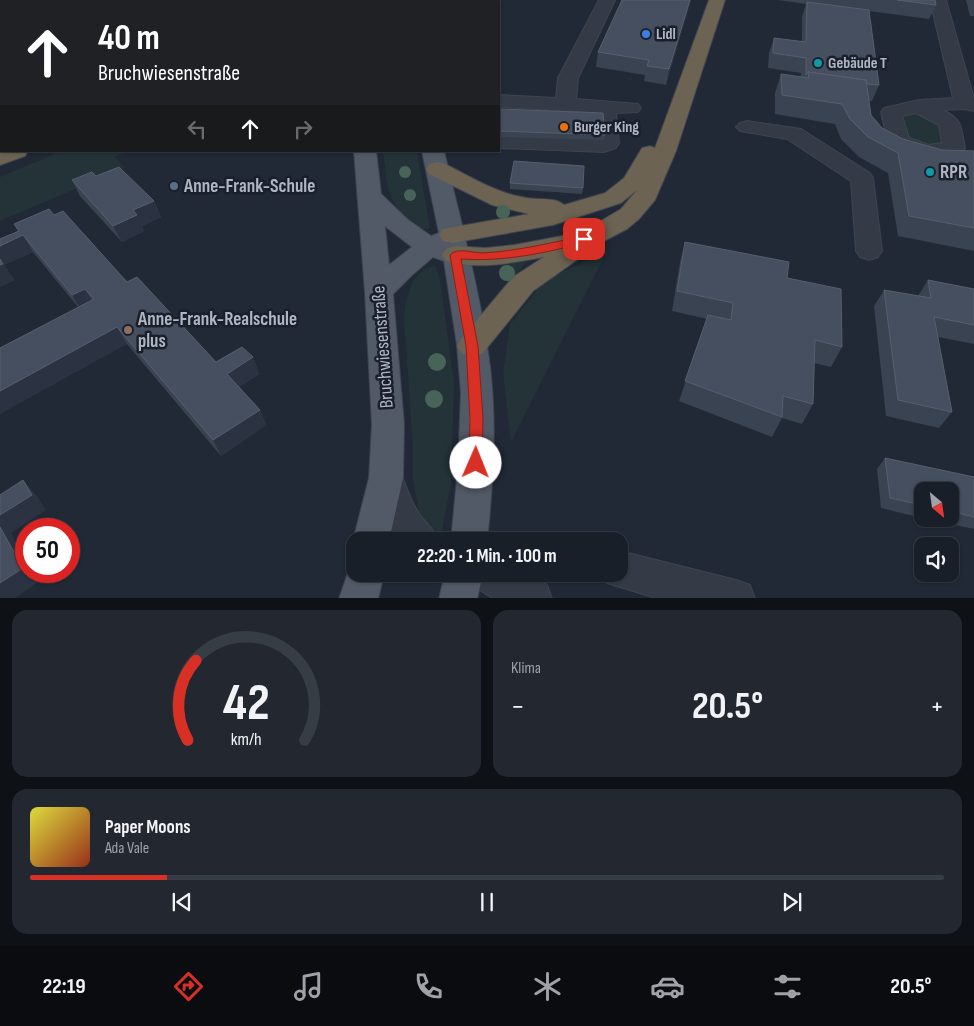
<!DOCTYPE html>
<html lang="de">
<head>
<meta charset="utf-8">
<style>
  :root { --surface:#191f28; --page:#222730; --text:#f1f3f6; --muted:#9fa2a8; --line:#373d45; --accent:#d93025 }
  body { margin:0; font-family:"Sofia Sans Condensed",sans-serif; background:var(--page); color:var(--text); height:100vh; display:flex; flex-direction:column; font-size:19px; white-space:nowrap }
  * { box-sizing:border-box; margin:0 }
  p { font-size:16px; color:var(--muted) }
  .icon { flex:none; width:28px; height:28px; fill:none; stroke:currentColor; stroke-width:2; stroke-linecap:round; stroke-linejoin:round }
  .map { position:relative; height:598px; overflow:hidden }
  .drawer { display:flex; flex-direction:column; gap:12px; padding:12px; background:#0e1116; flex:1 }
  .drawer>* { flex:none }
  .hud { position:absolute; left:0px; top:0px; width:500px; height:152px; box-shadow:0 1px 4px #0004,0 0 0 1px var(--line); background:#202124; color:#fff; overflow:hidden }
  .needle { width:32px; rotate:151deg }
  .fabs { position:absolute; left:914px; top:482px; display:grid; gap:10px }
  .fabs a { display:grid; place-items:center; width:45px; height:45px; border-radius:10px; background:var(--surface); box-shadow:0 1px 4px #0004,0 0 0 1px var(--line); font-size:25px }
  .speed { position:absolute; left:15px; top:518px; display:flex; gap:10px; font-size:25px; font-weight:700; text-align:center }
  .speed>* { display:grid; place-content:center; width:65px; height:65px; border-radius:50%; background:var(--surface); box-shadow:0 1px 4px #0004,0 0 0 1px var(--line); line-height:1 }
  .speed .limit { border:8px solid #d22; background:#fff; color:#111 }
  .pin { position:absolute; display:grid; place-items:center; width:42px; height:42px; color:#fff; margin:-21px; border-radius:10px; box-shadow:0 2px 8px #0006 }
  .me { position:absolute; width:55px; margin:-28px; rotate:1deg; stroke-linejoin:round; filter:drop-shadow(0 0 4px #0008) }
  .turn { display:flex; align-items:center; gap:18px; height:105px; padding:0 15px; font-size:22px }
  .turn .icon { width:65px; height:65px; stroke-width:2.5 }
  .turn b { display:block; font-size:35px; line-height:42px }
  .lanes { display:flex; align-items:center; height:48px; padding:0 15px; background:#0003; justify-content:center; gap:25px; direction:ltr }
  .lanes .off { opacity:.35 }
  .big { font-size:38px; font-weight:700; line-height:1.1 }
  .drawer .card { flex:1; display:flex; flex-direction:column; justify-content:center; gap:8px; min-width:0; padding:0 18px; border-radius:15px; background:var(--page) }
  .drawer .dial { align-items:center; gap:0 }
  .dial svg { height:130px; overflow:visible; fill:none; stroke:var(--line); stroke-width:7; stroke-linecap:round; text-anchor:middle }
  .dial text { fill:var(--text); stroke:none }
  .song { display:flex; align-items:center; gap:15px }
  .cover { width:60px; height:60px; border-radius:8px; background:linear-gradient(135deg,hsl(60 70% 55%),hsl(10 70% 35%)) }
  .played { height:5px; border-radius:2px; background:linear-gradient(90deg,var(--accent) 15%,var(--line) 15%) }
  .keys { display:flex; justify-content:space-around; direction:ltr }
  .heat { display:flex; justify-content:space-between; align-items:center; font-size:28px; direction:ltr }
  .drawer .tiles { flex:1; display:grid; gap:12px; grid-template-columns:1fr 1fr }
  .card:last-child { grid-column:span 2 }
  .trip { position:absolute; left:346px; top:532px; width:282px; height:50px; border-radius:15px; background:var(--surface); box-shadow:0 1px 4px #0004,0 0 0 1px var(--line); font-weight:700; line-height:50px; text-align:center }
  .tab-bar { display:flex; height:80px; justify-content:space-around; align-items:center; background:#0a0c10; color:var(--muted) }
  .tab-bar .icon { width:35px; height:35px }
  .tab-bar .selected { color:var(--accent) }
  .tab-bar b { font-size:22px; color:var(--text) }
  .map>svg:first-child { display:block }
</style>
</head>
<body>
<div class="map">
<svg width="974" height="599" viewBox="0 0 974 599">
  <rect width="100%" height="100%" fill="#212936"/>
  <path fill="#233337" d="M917 112 940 122 943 145 930 147 908 139 902 117 905 113Z
    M62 151H128L115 157 125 168 0 221V177Z
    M383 151H417L430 228C424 231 418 228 413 224 386 202 387 183 383 151Z
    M607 251 511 442 503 373 510 324 545 280Z
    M526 262 509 284 500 264Z
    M435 266 440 279 454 383 451 482 441 536 431 538 420 519 413 480V448L404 319C406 297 410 270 435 266Z"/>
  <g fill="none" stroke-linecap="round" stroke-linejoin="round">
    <defs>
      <path id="minor" d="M29 0H45L46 1H30Z
        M599 0H615L578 78 576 99 638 104 641 108 638 112 616 113 619 143 616 148 604 152 499 148V136L597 138 595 112 499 107V95L556 98 558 78Z
        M930 0H946L974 99V111L964 109 943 110C964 121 960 126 965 148L962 153 927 159 891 147 888 142 881 112 884 108 919 100 953 98ZM916 113 939 125 942 143 929 145 909 138 902 116Z
        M0 16H1V26H0Z
        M747 121 801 129 870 173 873 178 882 251 878 257 869 260 860 257 856 251 851 181 787 139 740 131 736 127 740 123Z
        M386 463 398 467C405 482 409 498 418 512 425 523 434 529 439 541H396L382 513 369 478 374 467Z
        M620 551 736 580 750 585 755 599H659L607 583 603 574H620Z
        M469 574H525L547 585 552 599H494L475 587Z"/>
      <path id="major" d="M340 0H356V1H340Z
        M394 0H410V1H394Z
        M354 151H376L381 194 407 219 431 236 439 233 422 151H444C461 223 481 294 490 367 497 424 493 484 487 541H451L458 468 461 393 457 345 444 261 433 257 411 276 393 294 404 425 403 478 389 541H355V546L353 541 369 478 372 425 365 292ZM385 226 412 247 389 265Z
        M355 559V574H384L378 599H339L352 561Z
        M445 574H483L477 599H439Z"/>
      <path id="highway" d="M709 0H725L676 151 655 200 639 219 627 229 602 242 533 291 482 354 472 357 462 354 457 346 462 338 513 277 544 257C512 263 477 270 446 261L442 255 446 249 455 246 485 248 514 245 573 234 577 235 621 209 637 190 621 203 553 225 452 243 443 241 439 235 443 229 529 214 492 205 429 174 426 169 429 164 437 162 445 164C471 177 498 194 527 198 538 200 556 197 564 205L605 193 624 178 642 148 650 146 655 148Z
        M0 62H1V74H0Z
        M0 150 1 151H28L25 156 0 165Z"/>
    </defs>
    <use href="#minor" stroke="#3e4450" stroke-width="2"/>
    <use href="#major" stroke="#3e4450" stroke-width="2"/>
    <use href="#highway" stroke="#3f4551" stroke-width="2"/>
    <use href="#minor" fill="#353b46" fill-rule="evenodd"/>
    <use href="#major" fill="#535a67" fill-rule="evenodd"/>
    <use href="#highway" fill="#6c6352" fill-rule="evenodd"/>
  </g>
  <g fill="#486358">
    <circle cx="405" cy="172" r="6"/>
    <circle cx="410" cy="195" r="6"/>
    <circle cx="503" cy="212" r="7"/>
    <circle cx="507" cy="273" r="8"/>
    <circle cx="437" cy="362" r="9"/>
    <circle cx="434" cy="399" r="9"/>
  </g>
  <path fill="#3a4352" d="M622 0H691L666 85 644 81 645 75 596 67 598 52Z
    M778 0H935L936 5 929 19 869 11 879 85 872 101H869L871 115 882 128 903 139 942 150 974 151V251L898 236 888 173 859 157 841 139 835 124 775 114V93L781 74 801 77V73L768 68 769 53 774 38 802 42V17L806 4Z
    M966 0H974V16H970Z
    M499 109 605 135 604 140 499 137Z
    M96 176 154 201 161 217 142 226 144 231 122 242 80 196 72 180Z
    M510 183 583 188 582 194 510 189Z
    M54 215 216 362 253 357 259 374 239 387 260 410 266 425 221 456 127 344 78 307 33 252 4 265 14 280 0 287V239L18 231 14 224Z
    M685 242 787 278 842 347 831 367 814 363 813 404 802 424 782 418 772 437 679 401 707 319 672 311 680 262Z
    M928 280 974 289V344L938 337 952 412 939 428 886 416 874 306 884 290 918 296Z
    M885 458 974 477V529L927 519H950V491H922V518L881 508 877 469Z"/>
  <path fill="#2b3342" d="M0 0H11V1H1V10H0Z
    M690 0H691L666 85 669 69Z
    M154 201 161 217 142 226 144 231 122 242 113 226 133 210Z
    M23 235 33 252 4 265 14 280 0 287V246Z
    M85 289 95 306 82 312 72 295Z
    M117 327 127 344 0 414V391Z
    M253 357 259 374 234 390 227 374Z
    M260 410 266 425 221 456 213 440Z
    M23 480 37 496 46 510 11 533 26 561V571H32L38 582 14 599H0V514Z"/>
  <path fill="#464f5f" stroke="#575f6e" d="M622 0H690L669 69 647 66 649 60 598 52Z
    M897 0H935L936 5Z
    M807 2 869 10 879 85 867 84 866 80 808 72 806 75V58L773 53 774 38 806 42Z
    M808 72 866 80 871 115 882 128 903 139 942 150 974 151V228L909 216 898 153 868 137 850 119 842 104 782 95 781 74 809 78Z
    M499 109 603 113 605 135 499 131Z
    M514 161 584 166 583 188 510 183Z
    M119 167 154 201 133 210 137 215 113 226 72 180 92 172 96 176Z
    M49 209 54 215 63 211 127 282 137 277 216 362 242 347 253 357 227 374 260 410 213 440 117 327 0 391V348L94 299 85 289 72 295 23 235 0 246V239L19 231 14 224Z
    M685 242 789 262 787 278 841 289 842 347 815 340 813 404 783 396 782 417 685 381 708 315 731 320 733 303 677 291Z
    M0 259 3 264 0 265Z
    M928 280 974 289V325L934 317 952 412 898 400 884 290 931 298Z
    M885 458 974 477V517L950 511V491H922V505L890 498Z
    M23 480 32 495 0 515V495Z
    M0 527 23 568 0 583Z"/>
  <path fill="#d93025" stroke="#8d1f18" d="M584 236 589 239 587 242C546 253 504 262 461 259L478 346 483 419 482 463 480 467 476 469 471 467 469 463 470 419 466 346 450 255C456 247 474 253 483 253 517 251 550 243 584 236Z"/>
  <circle fill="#3f7fe0" stroke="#1a202b" stroke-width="2" cx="646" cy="34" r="5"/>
  <g fill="#0f9aa8" stroke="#1a202b" stroke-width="2">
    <circle cx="818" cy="63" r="5"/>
    <circle cx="930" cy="172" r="5"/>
  </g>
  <circle fill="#e8710a" stroke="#1a202b" stroke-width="2" cx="564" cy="127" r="5"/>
  <circle fill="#5c6f8a" stroke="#1a202b" stroke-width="2" cx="174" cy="186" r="5"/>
  <circle fill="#8d6e63" stroke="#1a202b" stroke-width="2" cx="128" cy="330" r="5"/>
  <g text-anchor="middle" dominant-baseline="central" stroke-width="5" stroke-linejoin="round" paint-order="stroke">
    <g font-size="16" font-weight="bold" fill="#afb5c3" stroke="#1a202b" text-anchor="start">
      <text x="656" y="34">Lidl</text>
      <text x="828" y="63">Gebäude T</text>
      <text x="574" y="127">Burger King</text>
    </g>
    <g font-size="19" font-weight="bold" fill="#afb5c3" stroke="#1a202b" text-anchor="start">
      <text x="940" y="172">RPR</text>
      <text x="184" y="186">Anne-Frank-Schule</text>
      <text x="138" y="319">Anne-Frank-Realschule<tspan x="138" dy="22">plus</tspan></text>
    </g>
    <g font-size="19" fill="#afb5c3" stroke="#1a202b">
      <text transform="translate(383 347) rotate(-94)">Bruchwiesenstraße</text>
    </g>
  </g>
</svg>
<div class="fabs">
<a><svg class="needle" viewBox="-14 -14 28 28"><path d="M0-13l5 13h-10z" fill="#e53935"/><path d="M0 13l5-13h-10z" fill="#9fa2a8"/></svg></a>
<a><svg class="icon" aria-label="sound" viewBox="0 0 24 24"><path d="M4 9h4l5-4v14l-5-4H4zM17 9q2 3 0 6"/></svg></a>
</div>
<div class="speed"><div class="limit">50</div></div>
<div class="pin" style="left:584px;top:239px;background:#d93025"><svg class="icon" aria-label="arrive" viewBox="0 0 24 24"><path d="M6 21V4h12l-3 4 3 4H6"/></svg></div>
<svg class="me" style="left:476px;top:463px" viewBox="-20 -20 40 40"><circle r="19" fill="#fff"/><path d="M0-13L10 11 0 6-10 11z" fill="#d93025"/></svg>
<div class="trip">22:20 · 1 Min. · 100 m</div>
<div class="hud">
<div class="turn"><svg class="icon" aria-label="ahead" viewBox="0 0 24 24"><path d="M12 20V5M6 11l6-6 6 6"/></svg><div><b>40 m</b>Bruchwiesenstraße</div></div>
<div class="lanes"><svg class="icon off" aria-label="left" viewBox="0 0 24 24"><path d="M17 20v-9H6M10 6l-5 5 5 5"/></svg><svg class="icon" aria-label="ahead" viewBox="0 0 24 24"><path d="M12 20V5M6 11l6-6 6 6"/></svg><svg class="icon off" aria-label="right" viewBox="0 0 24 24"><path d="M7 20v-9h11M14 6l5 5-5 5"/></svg></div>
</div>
</div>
<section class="drawer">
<div class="tiles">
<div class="card dial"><svg viewBox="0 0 100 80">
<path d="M14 69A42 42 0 1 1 86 69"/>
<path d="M14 69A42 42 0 0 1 19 20" stroke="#d93025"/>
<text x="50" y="56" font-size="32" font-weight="700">42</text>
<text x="50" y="72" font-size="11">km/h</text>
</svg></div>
<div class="card"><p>Klima</p>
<div class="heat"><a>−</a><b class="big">20.5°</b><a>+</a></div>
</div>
<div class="card">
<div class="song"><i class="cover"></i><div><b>Paper Moons</b><p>Ada Vale</p></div></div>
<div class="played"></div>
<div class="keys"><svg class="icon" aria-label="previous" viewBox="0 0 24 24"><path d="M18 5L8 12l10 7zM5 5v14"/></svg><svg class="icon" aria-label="pause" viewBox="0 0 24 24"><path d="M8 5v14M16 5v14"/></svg><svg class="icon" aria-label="next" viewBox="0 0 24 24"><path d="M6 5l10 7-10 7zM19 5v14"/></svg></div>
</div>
</div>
</section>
<nav class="tab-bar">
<b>22:19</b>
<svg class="icon selected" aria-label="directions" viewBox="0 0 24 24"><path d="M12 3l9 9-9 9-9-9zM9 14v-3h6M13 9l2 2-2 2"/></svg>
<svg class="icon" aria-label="music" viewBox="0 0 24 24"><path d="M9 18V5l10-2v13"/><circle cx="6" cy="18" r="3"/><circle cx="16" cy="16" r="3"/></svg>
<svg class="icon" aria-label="phone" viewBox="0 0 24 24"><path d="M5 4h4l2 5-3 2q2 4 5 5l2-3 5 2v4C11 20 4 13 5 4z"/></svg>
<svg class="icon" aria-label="climate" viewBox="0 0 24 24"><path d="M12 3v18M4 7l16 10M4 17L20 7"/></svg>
<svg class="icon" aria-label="car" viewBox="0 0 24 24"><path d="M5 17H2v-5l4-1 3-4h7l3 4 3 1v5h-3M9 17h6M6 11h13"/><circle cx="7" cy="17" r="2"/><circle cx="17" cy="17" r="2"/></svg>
<svg class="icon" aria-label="filters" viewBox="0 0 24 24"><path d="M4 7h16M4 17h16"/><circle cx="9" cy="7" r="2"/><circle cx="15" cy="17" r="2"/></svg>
<b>20.5°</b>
</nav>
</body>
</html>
